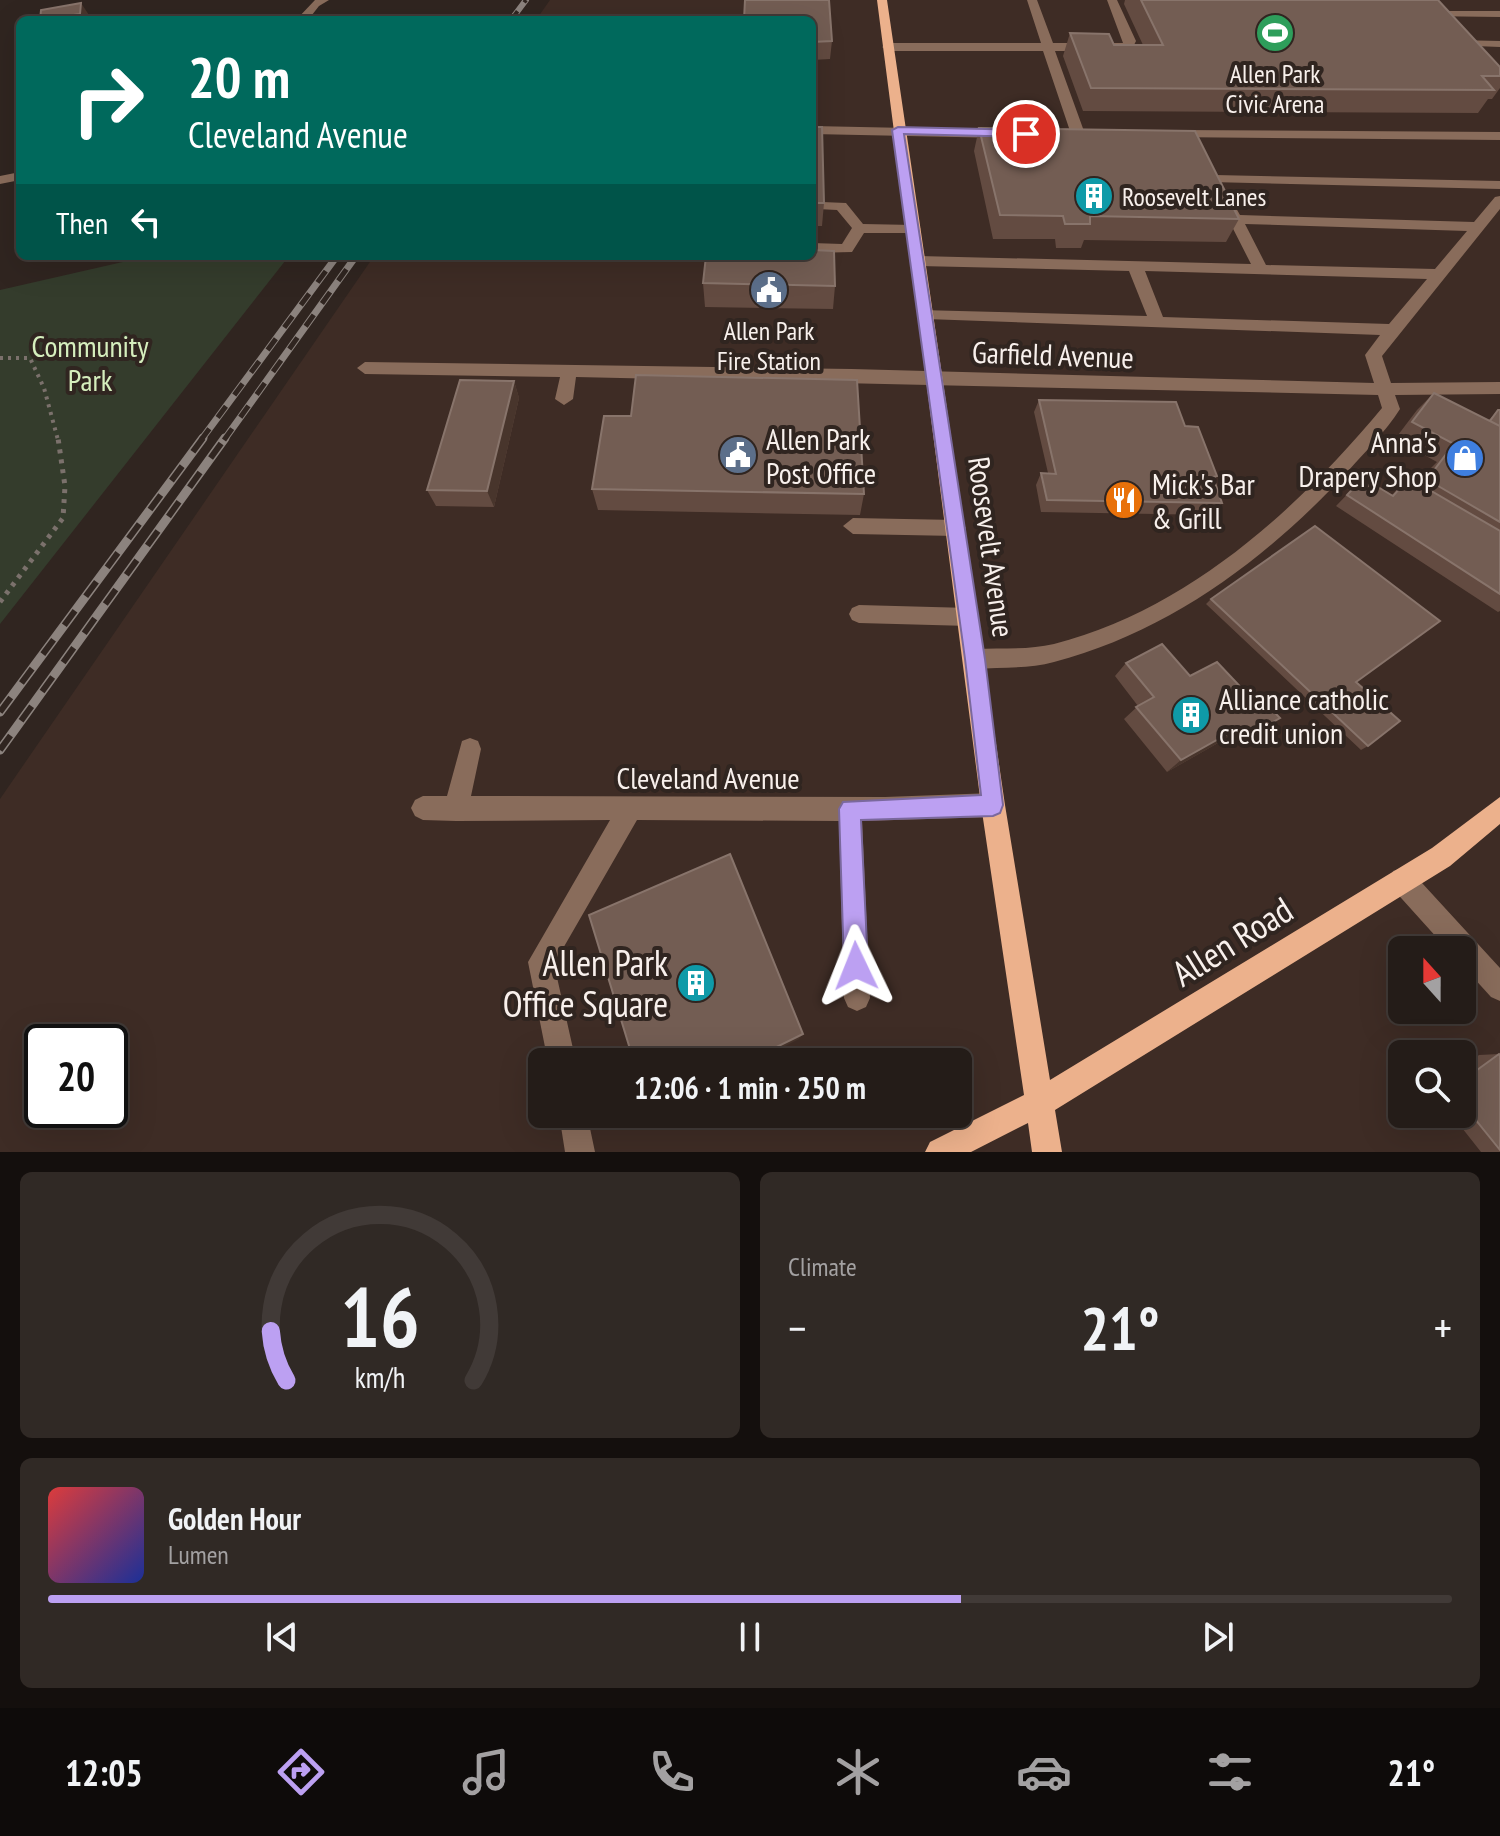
<!DOCTYPE html>
<html lang="en">
<head>
<meta charset="utf-8">
<style>
  :root { --surface:#241c18; --page:#302925; --text:#f1f3f6; --muted:#a3a1a2; --line:#413a37; --accent:#bca0f2 }
  body { margin:0; font-family:"PT Sans Narrow",sans-serif; background:var(--page); color:var(--text); height:100vh; display:flex; flex-direction:column; font-size:30px; white-space:nowrap }
  * { box-sizing:border-box; margin:0 }
  p { font-size:26px; color:var(--muted) }
  .icon { flex:none; width:44px; height:44px; fill:none; stroke:currentColor; stroke-width:2; stroke-linecap:round; stroke-linejoin:round }
  .map { position:relative; height:1152px; overflow:hidden }
  .sheet { display:flex; flex-direction:column; gap:20px; padding:20px; background:#140f0d; flex:1 }
  .sheet>* { flex:none }
  .hud { position:absolute; left:16px; top:16px; width:800px; height:244px; border-radius:12px; box-shadow:0 8px 32px #0002,0 0 0 2px var(--line); background:#00695c; color:#fff; overflow:hidden }
  .needle { width:52px; rotate:339deg }
  .tools { position:absolute; left:1388px; top:936px; display:grid; gap:16px }
  .tools a { display:grid; place-items:center; width:88px; height:88px; border-radius:12px; background:var(--surface); box-shadow:0 8px 32px #0002,0 0 0 2px var(--line); font-size:40px }
  .speed { position:absolute; left:24px; top:1024px; display:flex; gap:16px; font-size:40px; font-weight:700; text-align:center }
  .speed>* { display:grid; place-content:center; width:104px; height:104px; border-radius:50%; background:var(--surface); box-shadow:0 8px 32px #0002,0 0 0 2px var(--line); line-height:1 }
  .speed .limit { border:4px solid #111; border-radius:12px; background:#fff; color:#111 }
  .pin { position:absolute; display:grid; place-items:center; width:68px; height:68px; color:#fff; margin:-34px; border:4px solid #fff; border-radius:50%; box-shadow:0 2px 8px #0007 }
  .me { position:absolute; width:88px; margin:-44px; rotate:358deg; stroke-linejoin:round; filter:drop-shadow(0 0 6px #0008) }
  .turn { display:flex; align-items:center; gap:28px; height:168px; padding:0 40px; font-size:36px }
  .turn .icon { width:104px; height:104px; stroke-width:2.5 }
  .turn b { display:block; font-size:56px; line-height:68px }
  .then { display:flex; align-items:center; height:76px; padding:0 40px; background:#0003; gap:16px; font-size:30px }
  .big { font-size:60px; font-weight:700; line-height:1.1 }
  .sheet .widget { flex:1; display:flex; flex-direction:column; justify-content:center; gap:12px; min-width:0; padding:0 28px; border-radius:12px; background:var(--page) }
  .sheet .dial { align-items:center; gap:0 }
  .dial svg { height:208px; overflow:visible; fill:none; stroke:var(--line); stroke-width:7; stroke-linecap:round; text-anchor:middle }
  .dial text { fill:var(--text); stroke:none }
  .song { display:flex; align-items:center; gap:24px }
  .cover { width:96px; height:96px; border-radius:12px; background:linear-gradient(135deg,hsl(0 70% 55%),hsl(230 70% 35%)) }
  .played { height:8px; border-radius:4px; background:linear-gradient(90deg,var(--accent) 65%,var(--line) 65%) }
  .keys { display:flex; justify-content:space-around; direction:ltr }
  .heat { display:flex; justify-content:space-between; align-items:center; font-size:44px; direction:ltr }
  .sheet .tiles { flex:1; display:grid; gap:20px; grid-template-columns:1fr 1fr }
  .widget:last-child { grid-column:span 2 }
  .trip { position:absolute; left:528px; top:1048px; width:444px; height:80px; border-radius:12px; background:var(--surface); box-shadow:0 8px 32px #0002,0 0 0 2px var(--line); font-weight:700; line-height:80px; text-align:center }
  .dock { display:flex; height:128px; justify-content:space-around; align-items:center; background:#0e0b0a; color:var(--muted) }
  .dock .icon { width:56px; height:56px }
  .dock .on { color:var(--accent) }
  .dock b { font-size:36px; color:var(--text) }
  .map>svg:first-child { display:block }
</style>
</head>
<body>
<div class="map">
<svg width="1500" height="1152" viewBox="0 0 1500 1152">
  <rect width="100%" height="100%" fill="#302520"/>
  <path fill="#3e2c25" fill-rule="evenodd" d="M550 0H1500V1152H0V799L374 256H812V20H536ZM1402 950H1462V1010H1402ZM42 1042H110V1110H42ZM1402 1054H1462V1114H1402ZM542 1062H958V1114H542Z"/>
  <path fill="#343c2c" d="M149 256H289L0 624V290Z"/>
  <g fill="none" stroke-linecap="round" stroke-linejoin="round">
    <path stroke="#7b716c" stroke-width="4" stroke-dasharray="3 5" stroke-linecap="butt" d="M0 358H30L44 388 58 440"/>
    <path stroke="#7b716c" stroke-width="5" stroke-dasharray="4 6" stroke-linecap="butt" d="M0 602 63 518 65 486 58 438"/>
    <path fill="#896c5b" fill-rule="evenodd" d="M315 0H329L319 6 308 20H296Z
      M1027 0H1037L1053 43H1123L1107 0H1117L1136 41 1132 49 1128 51H1055L1085 134 1083 137 1071 134 1043 51H888L882 47 888 43H1041Z
      M1427 11H1500V17L1423 16 1421 14Z
      M1454 40 1500 41V47L1450 45 1448 43Z
      M812 126 1004 130 1011 134 1004 138 812 134Z
      M1172 130 1500 132V140L1167 137V131Z
      M20 172V180L0 184V176Z
      M1215 175 1500 181V189L1210 182 1208 179Z
      M1500 196V209L1382 356 1391 383 1500 382V394L1395 395 1400 409C1386 431 1366 451 1349 470 1269 557 1170 632 1054 662 1029 669 1001 667 975 669L967 666 964 659 967 652 975 649C1001 648 1029 650 1054 644 1187 610 1297 510 1382 408L1378 395 576 377 573 399 564 405 555 399 560 377 365 374 357 368 365 362 852 369 1374 383 1365 355 1380 335 926 319 920 318V310L1147 316 1129 271 919 266 911 261 919 256 1251 264 1224 211 1226 208H1236L1240 215 1474 222 1495 197ZM1245 224 1467 231 1435 269 1266 265ZM1145 271 1427 279 1389 324 1163 317Z
      M822 202 846 203 863 224 914 225 921 229 914 233H864L852 252 812 253V243L842 244 852 228 837 210 817 209V203Z
      M853 518 956 520 963 523 966 528 963 533 956 536 853 534 843 526Z
      M859 605 969 608 976 611 979 617 976 623 969 626 859 623 852 620 849 614 852 608Z
      M470 738 478 741 481 749 471 796 885 797 993 793 1001 797 1005 805 1001 813 993 817 862 821 870 998 866 1007 857 1011 848 1007 844 998 839 821 637 820 554 964 576 1062H548L528 962 610 820 456 821 423 820 415 816 411 808 415 800 423 796H447L462 741Z
      M1402 868 1411 871 1500 968V1001L1491 997 1462 965V950H1448L1393 889 1390 880 1393 871Z
      M559 1114H587L595 1152H565Z"/>
    <path fill="#ecb18c" fill-rule="evenodd" d="M877 0H887L1005 805 1050 1080 1432 848 1500 797V824L1450 866 1055 1110 1062 1152H1032L1028 1123 971 1152H925L930 1142 1024 1095 981 805Z"/>
    <defs>
      <path id="rail-far2" d="M511 20 526 0"/>
      <path id="rail-far1" d="M201 440 337 256
        M224 440 356 256"/>
      <path id="rail" d="M0 712 203 438
        M0 750 225 438"/>
    </defs>
    <use href="#rail-far2" stroke="#8c837e" stroke-width="6"/>
    <use href="#rail-far1" stroke="#8c837e" stroke-width="7"/>
    <use href="#rail" stroke="#8c837e" stroke-width="9"/>
    <use href="#rail-far2" stroke="#302520" stroke-width="4" stroke-dasharray="11" stroke-linecap="butt"/>
    <use href="#rail-far1" stroke="#302520" stroke-width="5" stroke-dasharray="14" stroke-linecap="butt"/>
    <use href="#rail" stroke="#302520" stroke-width="6" stroke-dasharray="18" stroke-linecap="butt"/>
  </g>
  <path fill="#634b41" d="M1125 0H1438L1500 67V88L1492 99H1488L1478 113 1083 111 1063 56 1070 33 1114 45H1143L1124 4Z
    M812 20 832 41 830 59 812 60Z
    M812 127 824 203 822 226H814V250L835 286 833 309 705 307 703 283Z
    M979 128 1239 219 1226 242 1084 240 1081 248H1056L1055 239H993L974 151Z
    M514 381 519 398 494 507 436 506 427 490Z
    M1434 393 1489 420 1498 410H1500V611L1498 612 1336 506 1363 478 1392 495 1409 478 1419 484 1429 470 1437 462 1395 439 1417 410Z
    M1039 400 1185 426 1217 476 1214 480 1222 503 1213 515 1041 512 1036 485 1041 473H1048L1034 412Z
    M592 489 864 494 860 515 598 510Z
    M1211 599 1356 682 1368 746 1361 750 1206 604Z
    M1126 663 1190 676 1263 731 1234 747 1225 739 1167 772 1124 719 1138 706 1115 676Z
    M1499 1054 1500 1152H1481L1451 1114H1462V1068L1479 1055Z"/>
  <path fill="#48352c" d="M81 3 89 15 88 20H47Z
    M514 381 519 398 494 507 487 491Z
    M1280 718 1263 731 1234 747 1250 735Z
    M1240 727 1225 739 1167 772 1181 760Z
    M803 1034 799 1039 753 1062H746Z"/>
  <path fill="#735d53" stroke="#88746b" stroke-width="2" d="M745 0H829L832 41 812 42V20H744Z
    M1141 0H1438L1500 67V76H1482L1494 90 1091 88 1070 33 1109 34 1114 45H1163Z
    M81 3 80 14 40 20 41 10Z
    M812 127H822L824 203H813L814 250 834 251 835 286 703 283 706 256H812Z
    M979 128 1195 131 1239 219 1090 216V224H1065L1063 216 1000 215Z
    M636 375 857 380 864 494 592 489 604 416H631Z
    M460 380 514 381 487 491 427 490Z
    M1434 393 1500 426V522L1433 483 1437 476 1432 473 1447 453 1452 455 1458 446 1412 422Z
    M1039 400 1176 402 1185 426 1198 427 1217 476 1213 477 1222 503 1047 500 1041 473 1056 474Z
    M1498 410H1500V426L1490 421Z
    M1363 478 1393 496 1409 478 1500 531V594L1347 495Z
    M1315 526 1440 621 1356 682 1400 721 1368 746 1211 599Z
    M1162 644 1190 676 1217 662 1249 696 1256 693 1280 718 1250 735 1240 727 1181 760 1136 707 1154 697 1126 663Z
    M730 854 803 1034 746 1062H634L589 915Z
    M1499 1054 1500 1055V1150L1462 1103V1081Z"/>
  <path fill="#bca0f2" stroke="#7a689d" stroke-width="2" d="M898 127 1026 130 1032 134 1026 137 904 134 985 659 1003 805 1000 813 993 816 861 820 868 966 864 975 856 978 848 975 844 966 839 809 843 802 981 795 965 659 892 130Z"/>
  <defs>
    <symbol id="stadium-disc" viewBox="-11 -11 22 22"><circle r="9.5" fill="#2e9e5b" stroke="#302520"/><path d="M0-5a6.5 5 0 1 0 0 10a6.5 5 0 1 0 0-10ZM-3.5-1.8h7v3.6h-7Z" fill="#fff"/></symbol>
    <symbol id="building-disc" viewBox="-11 -11 22 22"><circle r="9.5" fill="#0f9aa8" stroke="#302520"/><path d="M-4-6H4V6H1V3H-1V6H-4ZM-2.5-4.3h1.7v1.8h-1.7ZM.8-4.3h1.7v1.8H.8ZM-2.5-1h1.7V.8h-1.7ZM.8-1h1.7V.8H.8Z" fill="#fff"/></symbol>
    <symbol id="civic-disc" viewBox="-11 -11 22 22"><circle r="9.5" fill="#5c6f8a" stroke="#302520"/><path d="M-.6-6.5H3V-4.5H.6V-3L4-1V1h2V6H-6V1h2V-1L-.6-3ZM-1.2 2.5V6h2.4V2.5Z" fill="#fff"/></symbol>
    <symbol id="shop-disc" viewBox="-11 -11 22 22"><circle r="9.5" fill="#3f7fe0" stroke="#302520"/><path d="M-5-2.5h2.3a2.7 3.5 0 0 1 5.4 0H5L5.5 6h-11ZM-1.5-2.5h3a1.5 2.3 0 0 0-3 0Z" fill="#fff"/></symbol>
    <symbol id="restaurant-disc" viewBox="-11 -11 22 22"><circle r="9.5" fill="#e8710a" stroke="#302520"/><path d="M-5-6h1v4h1v-4h1v4h1v-4h1v5L-1.5 .5V6h-2V.5L-5-1ZM5-6V6H3V1.5H1.5Q1.5-4 5-6Z" fill="#fff"/></symbol>
  </defs>
  <g fill-rule="evenodd">
    <use href="#stadium-disc" x="1253" y="11" width="44" height="44"/>
    <use href="#building-disc" x="1072" y="174" width="44" height="44"/>
    <use href="#civic-disc" x="747" y="268" width="44" height="44"/>
    <use href="#civic-disc" x="716" y="433" width="44" height="44"/>
    <use href="#shop-disc" x="1443" y="436" width="44" height="44"/>
    <use href="#restaurant-disc" x="1102" y="478" width="44" height="44"/>
    <use href="#building-disc" x="1169" y="693" width="44" height="44"/>
    <use href="#building-disc" x="674" y="961" width="44" height="44"/>
  </g>
  <g text-anchor="middle" dominant-baseline="central" stroke-width="8" stroke-linejoin="round" paint-order="stroke">
    <g font-size="26" fill="#f8f0ec" stroke="#302520">
      <text x="1275" y="73">Allen Park<tspan x="1275" dy="30">Civic Arena</tspan></text>
      <text x="1122" y="196" text-anchor="start">Roosevelt Lanes</text>
      <text x="769" y="330">Allen Park<tspan x="769" dy="30">Fire Station</tspan></text>
    </g>
    <g font-size="30" fill="#d5eebd" stroke="#302520">
      <text x="90" y="345">Community<tspan x="90" dy="34">Park</tspan></text>
    </g>
    <g font-size="30" fill="#f8f0ec" stroke="#302520">
      <text transform="translate(1053 354) rotate(2)">Garfield Avenue</text>
      <text transform="translate(992 547) rotate(82)">Roosevelt Avenue</text>
      <text x="708" y="777">Cleveland Avenue</text>
    </g>
    <g font-size="30" fill="#f8f0ec" stroke="#302520" text-anchor="start">
      <text x="766" y="438">Allen Park<tspan x="766" dy="34">Post Office</tspan></text>
      <text x="1437" y="441" text-anchor="end">Anna's<tspan x="1437" dy="34">Drapery Shop</tspan></text>
      <text x="1152" y="483">Mick's Bar<tspan x="1152" dy="34">&amp; Grill</tspan></text>
      <text x="1219" y="698">Alliance catholic<tspan x="1219" dy="34">credit union</tspan></text>
    </g>
    <g font-size="36" fill="#f8f0ec" stroke="#302520">
      <text transform="translate(1232 941) rotate(-32)">Allen Road</text>
    </g>
    <g font-size="36" fill="#f8f0ec" stroke="#302520" text-anchor="end">
      <text x="668" y="962">Allen Park<tspan x="668" dy="41">Office Square</tspan></text>
    </g>
  </g>
</svg>
<div class="tools">
<a><svg class="needle" viewBox="-14 -14 28 28"><path d="M0-13l5 13h-10z" fill="#e53935"/><path d="M0 13l5-13h-10z" fill="#a3a1a2"/></svg></a>
<a><svg class="icon" aria-label="search" viewBox="0 0 24 24"><circle cx="10" cy="10" r="6"/><path d="M15 15l6 6"/></svg></a>
</div>
<div class="speed"><div class="limit">20</div></div>
<div class="pin" style="left:1026px;top:134px;background:#d93025"><svg class="icon" aria-label="arrive" viewBox="0 0 24 24"><path d="M6 21V4h12l-3 4 3 4H6"/></svg></div>
<svg class="me" style="left:856px;top:966px" viewBox="-20 -20 40 40"><path d="M0-17L14 15 0 8-14 15z" fill="#bca0f2" stroke="#fff" stroke-width="4"/></svg>
<div class="trip">12:06 · 1 min · 250 m</div>
<div class="hud">
<div class="turn"><svg class="icon" aria-label="right" viewBox="0 0 24 24"><path d="M7 20v-9h11M14 6l5 5-5 5"/></svg><div><b>20 m</b>Cleveland Avenue</div></div>
<div class="then">Then<svg class="icon" aria-label="left" viewBox="0 0 24 24"><path d="M17 20v-9H6M10 6l-5 5 5 5"/></svg></div>
</div>
</div>
<section class="sheet">
<div class="tiles">
<div class="widget dial"><svg viewBox="0 0 100 80">
<path d="M14 69A42 42 0 1 1 86 69"/>
<path d="M14 69A42 42 0 0 1 8 50" stroke="#bca0f2"/>
<text x="50" y="56" font-size="32" font-weight="700">16</text>
<text x="50" y="72" font-size="11">km/h</text>
</svg></div>
<div class="widget"><p>Climate</p>
<div class="heat"><a>−</a><b class="big">21°</b><a>+</a></div>
</div>
<div class="widget">
<div class="song"><i class="cover"></i><div><b>Golden Hour</b><p>Lumen</p></div></div>
<div class="played"></div>
<div class="keys"><svg class="icon" aria-label="previous" viewBox="0 0 24 24"><path d="M18 5L8 12l10 7zM5 5v14"/></svg><svg class="icon" aria-label="pause" viewBox="0 0 24 24"><path d="M8 5v14M16 5v14"/></svg><svg class="icon" aria-label="next" viewBox="0 0 24 24"><path d="M6 5l10 7-10 7zM19 5v14"/></svg></div>
</div>
</div>
</section>
<nav class="dock">
<b>12:05</b>
<svg class="icon on" aria-label="directions" viewBox="0 0 24 24"><path d="M12 3l9 9-9 9-9-9zM9 14v-3h6M13 9l2 2-2 2"/></svg>
<svg class="icon" aria-label="music" viewBox="0 0 24 24"><path d="M9 18V5l10-2v13"/><circle cx="6" cy="18" r="3"/><circle cx="16" cy="16" r="3"/></svg>
<svg class="icon" aria-label="phone" viewBox="0 0 24 24"><path d="M5 4h4l2 5-3 2q2 4 5 5l2-3 5 2v4C11 20 4 13 5 4z"/></svg>
<svg class="icon" aria-label="climate" viewBox="0 0 24 24"><path d="M12 3v18M4 7l16 10M4 17L20 7"/></svg>
<svg class="icon" aria-label="car" viewBox="0 0 24 24"><path d="M5 17H2v-5l4-1 3-4h7l3 4 3 1v5h-3M9 17h6M6 11h13"/><circle cx="7" cy="17" r="2"/><circle cx="17" cy="17" r="2"/></svg>
<svg class="icon" aria-label="filters" viewBox="0 0 24 24"><path d="M4 7h16M4 17h16"/><circle cx="9" cy="7" r="2"/><circle cx="15" cy="17" r="2"/></svg>
<b>21°</b>
</nav>
</body>
</html>
